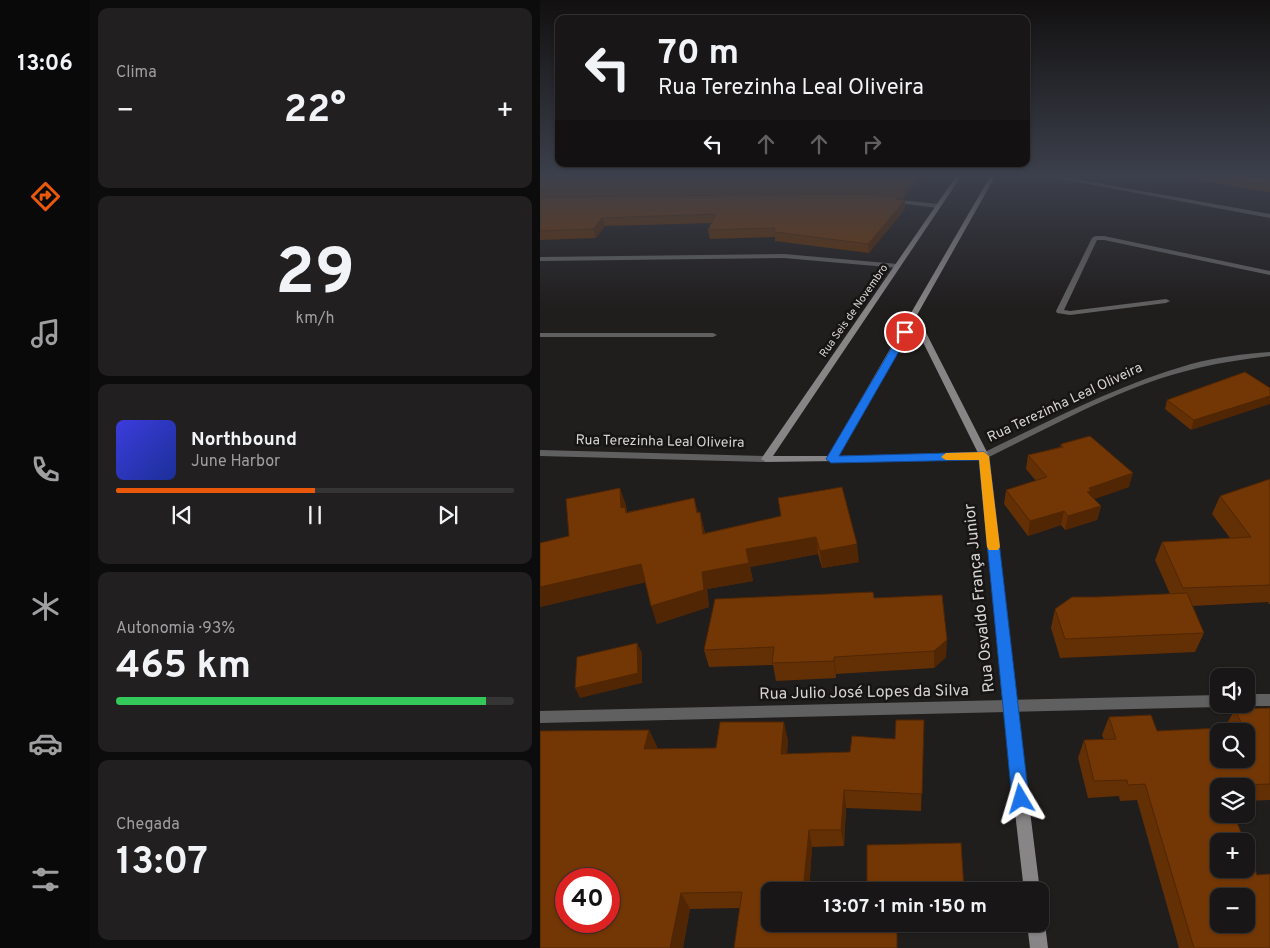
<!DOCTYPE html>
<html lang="pt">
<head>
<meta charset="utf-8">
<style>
  :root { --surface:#181616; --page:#211f1f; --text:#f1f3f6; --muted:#9f9fa1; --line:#363535; --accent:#ea580c }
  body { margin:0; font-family:Overpass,sans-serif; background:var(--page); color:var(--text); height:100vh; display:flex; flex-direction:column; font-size:19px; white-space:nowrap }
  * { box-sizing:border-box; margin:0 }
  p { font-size:16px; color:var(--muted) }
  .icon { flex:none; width:28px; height:28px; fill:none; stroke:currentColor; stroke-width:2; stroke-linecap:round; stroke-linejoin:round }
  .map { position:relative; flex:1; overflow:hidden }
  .drawer { display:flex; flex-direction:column; gap:8px; padding:8px; background:#0d0c0c; width:450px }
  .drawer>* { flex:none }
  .hud { position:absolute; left:15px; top:15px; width:475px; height:152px; border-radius:10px; box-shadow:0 1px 4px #0004,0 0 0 1px var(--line); background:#181616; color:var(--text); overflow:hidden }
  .fabs { position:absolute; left:670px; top:668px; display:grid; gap:10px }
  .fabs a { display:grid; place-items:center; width:45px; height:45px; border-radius:10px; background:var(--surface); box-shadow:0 1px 4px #0004,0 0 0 1px var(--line); font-size:25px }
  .speed { position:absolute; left:15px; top:868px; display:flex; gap:10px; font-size:25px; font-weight:700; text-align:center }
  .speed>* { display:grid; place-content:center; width:65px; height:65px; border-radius:50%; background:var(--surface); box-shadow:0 1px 4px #0004,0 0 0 1px var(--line); line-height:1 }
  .speed .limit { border:8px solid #d22; background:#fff; color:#111 }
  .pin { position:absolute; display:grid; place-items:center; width:42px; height:42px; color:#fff; margin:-21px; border:2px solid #fff; border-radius:50%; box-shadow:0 1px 5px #0007 }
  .me { position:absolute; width:55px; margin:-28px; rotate:353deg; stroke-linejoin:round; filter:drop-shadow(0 0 4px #0008) }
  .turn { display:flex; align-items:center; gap:18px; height:105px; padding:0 20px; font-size:22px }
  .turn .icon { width:65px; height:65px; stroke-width:2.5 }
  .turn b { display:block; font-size:35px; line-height:42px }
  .lanes { display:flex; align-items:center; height:48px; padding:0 20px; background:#0003; justify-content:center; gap:25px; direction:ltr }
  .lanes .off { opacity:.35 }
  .big { font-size:38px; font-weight:700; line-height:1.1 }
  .drawer .widget { flex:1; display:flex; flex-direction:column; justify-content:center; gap:8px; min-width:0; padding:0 18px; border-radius:10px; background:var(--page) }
  .drawer .dial { align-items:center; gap:0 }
  .dial b { font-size:65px; line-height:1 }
  .song { display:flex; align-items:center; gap:15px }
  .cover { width:60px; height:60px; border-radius:8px; background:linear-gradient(135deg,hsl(240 70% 55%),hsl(230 70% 35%)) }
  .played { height:5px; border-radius:2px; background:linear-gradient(90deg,var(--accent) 50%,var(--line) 50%) }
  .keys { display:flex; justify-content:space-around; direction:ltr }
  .heat { display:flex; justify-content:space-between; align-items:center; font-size:28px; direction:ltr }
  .charge { height:8px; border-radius:4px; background:linear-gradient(90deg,#34c759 93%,var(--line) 0) }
  .trip { position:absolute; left:221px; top:882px; width:288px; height:50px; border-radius:10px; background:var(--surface); box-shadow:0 1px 4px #0004,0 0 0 1px var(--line); font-weight:700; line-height:50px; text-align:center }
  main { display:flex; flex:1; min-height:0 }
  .dock { display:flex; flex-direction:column; width:90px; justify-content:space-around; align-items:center; background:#0a0909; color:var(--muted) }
  .dock .icon { width:35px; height:35px }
  .dock .on { color:var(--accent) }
  .dock b { font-size:22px; color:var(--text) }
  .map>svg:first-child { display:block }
</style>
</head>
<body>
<main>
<nav class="dock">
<b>13:06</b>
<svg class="icon on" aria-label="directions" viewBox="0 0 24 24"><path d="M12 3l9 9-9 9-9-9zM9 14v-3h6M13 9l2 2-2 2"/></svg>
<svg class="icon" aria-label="music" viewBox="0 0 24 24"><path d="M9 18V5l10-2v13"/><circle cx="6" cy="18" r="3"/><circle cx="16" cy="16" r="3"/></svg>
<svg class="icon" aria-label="phone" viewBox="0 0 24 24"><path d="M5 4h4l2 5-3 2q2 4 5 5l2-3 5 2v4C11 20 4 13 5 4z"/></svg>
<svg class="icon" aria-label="climate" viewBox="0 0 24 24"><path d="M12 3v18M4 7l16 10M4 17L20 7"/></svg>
<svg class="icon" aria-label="car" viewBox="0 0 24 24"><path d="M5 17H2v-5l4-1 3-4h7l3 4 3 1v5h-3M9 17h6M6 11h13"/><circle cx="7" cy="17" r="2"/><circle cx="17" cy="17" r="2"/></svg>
<svg class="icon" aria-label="filters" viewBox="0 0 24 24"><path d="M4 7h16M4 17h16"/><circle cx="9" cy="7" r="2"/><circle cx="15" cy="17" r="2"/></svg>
</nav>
<section class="drawer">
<div class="widget"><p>Clima</p>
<div class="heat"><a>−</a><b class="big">22°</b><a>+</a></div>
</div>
<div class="widget dial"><b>29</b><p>km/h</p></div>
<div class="widget">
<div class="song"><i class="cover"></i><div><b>Northbound</b><p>June Harbor</p></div></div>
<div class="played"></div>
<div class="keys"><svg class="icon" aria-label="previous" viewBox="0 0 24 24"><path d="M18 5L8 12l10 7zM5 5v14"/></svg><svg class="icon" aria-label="pause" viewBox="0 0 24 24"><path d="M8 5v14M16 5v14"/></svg><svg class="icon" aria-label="next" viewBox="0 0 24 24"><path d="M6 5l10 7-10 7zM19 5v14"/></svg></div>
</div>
<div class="widget"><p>Autonomia · 93%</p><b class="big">465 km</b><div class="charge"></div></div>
<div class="widget"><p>Chegada</p><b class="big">13:07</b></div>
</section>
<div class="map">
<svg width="730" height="948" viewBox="0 0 730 948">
  <rect width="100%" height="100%" fill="#201d1d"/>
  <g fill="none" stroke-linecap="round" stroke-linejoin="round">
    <path fill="#616060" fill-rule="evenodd" d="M555 236H564L730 271V275L564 240H557L524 310 530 311 626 299 630 301 626 303 530 315 517 313 516 311 552 238Z
      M0 333H173L177 335 173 337H0Z"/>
    <path fill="#616060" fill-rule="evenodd" d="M500 175H513L730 214V218Z
      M352 199 398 204 401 206 398 208 350 202V200Z
      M244 254 358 264 361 266 358 268 244 258 0 261V257Z
      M730 352V356C706 359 682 362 658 368 584 385 515 425 447 458L444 459 439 456 441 454C509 421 577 385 651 364 677 357 703 354 730 352Z
      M0 450 226 456 231 459 226 462 0 456Z
      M706 694H730V706H706L701 704H706Z
      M679 695V704H685L679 707 0 723V711Z"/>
    <path fill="#888586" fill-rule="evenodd" d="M417 175H422L233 456H288L451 175H456L377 315 449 456 477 707 500 891V892L484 891 463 707 439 459 226 462 221 459ZM373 322 438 453 298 456Z
      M500 917 502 918 505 924 508 948H490L487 924H500Z"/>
  </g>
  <path fill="#632f04" d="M0 175H382L364 198H358V200L365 209 329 253 235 241V237L170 239 168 230 172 223 65 226 56 238 0 240Z
    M631 175H730V192L631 176Z
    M705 372 651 430 625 409 627 400Z
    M521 444 589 487 554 499 561 506 557 520 525 530 521 525 488 536 464 504 466 490 496 481 486 469 488 455 520 447Z
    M730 479V604H729L728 602 652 606 664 633 655 652 520 658 511 628 515 609 557 597 630 594 615 560 622 542 690 538 672 514 680 496Z
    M154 498 158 513 160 512 165 533 241 516 319 562 282 568 278 554 210 567 213 581 167 589 169 607 117 624 105 582 0 607 29 536 86 505 87 512Z
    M334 598 406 657 394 668 296 674V678L236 681 233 665 169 667 164 650Z
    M730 708V800L706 801V786H679L730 948H639L597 800 580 801 579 796 548 798 538 758 544 740H564L562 735 569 717 617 731 685 728V727L695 709Z
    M384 720 381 811 306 808 304 846 272 847 269 891 199 908 150 909 143 948 109 730 118 749 176 748 248 740 247 754 310 752 355 739Z
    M424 889V891H283Z"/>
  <path fill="#502604" d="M376 175H382L364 198V190Z
    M365 200V209L329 253 328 244Z
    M62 218 65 226 56 238 53 229Z
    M730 396V404L651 430 654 420Z
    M593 473 589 487 549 501 544 506 549 488Z
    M80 488 86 505V511L91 524 81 508Z
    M561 506 557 520 525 530 528 516Z
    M524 511 521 525 488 536 490 521Z
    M160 512 164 530 168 551 163 534Z
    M276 537 278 554 210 567 213 581 167 589 169 607 117 624 111 606 162 572 206 549Z
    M317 544 319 562 282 568 280 551Z
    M101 564 107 582 0 607V587Z
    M407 640 406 657 394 668V651Z
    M97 643 102 653V683L40 698 35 688Z
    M294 657 296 674V678L294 661Z
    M244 722 248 740 245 773 241 754Z
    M109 730 118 749H104Z
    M304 790 306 808 304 846 301 830Z
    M269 830 272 847 269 891H263Z
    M141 893 150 909 143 948H130Z"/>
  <path fill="#733705" stroke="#502604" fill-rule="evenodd" d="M0 175H376L364 190 323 186 0 190Z
    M672 175H730V185Z
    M323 194 358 197 356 199 365 200 328 244 234 232 235 228 168 230 176 214 62 218 53 229 0 231V197Z
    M705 372 730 388V396L654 420 627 400Z
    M550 436 593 473 549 488 551 491 547 492 561 506 528 516 524 511 490 521 466 490 507 477 488 455 523 447 521 444Z
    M730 479V585L643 588 622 542 711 537 680 496Z
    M302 487 317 544 280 551 276 537 206 549 209 563 162 572 164 590 111 606 101 564 0 587V543L29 536 26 499 80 488 81 508 85 507 86 513 154 498 157 513 160 512 163 534 241 516 238 498Z
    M333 592 334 598 402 595 407 640 394 651 294 657V661L232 663 234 647 164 650 175 599Z
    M647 593 664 633 525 639 515 609 532 597H557Z
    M97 643 98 673 35 688 37 657Z
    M730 708V784L679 786V814H694L704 841H679V869H706V846L717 875 730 874V948H654L605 784 588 785 587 780 554 781 544 740 576 739 569 717 611 715 617 731 703 727 695 709ZM679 731H706V759H679ZM679 896H706V924H679Z
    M356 720H384L382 794 304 790 301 830H269L263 891H230V924H357V948H194L202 892 141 893 130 948H0V731L109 730 104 749 176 748 180 722H244L241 754 310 752 312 736 355 739ZM26 879H69V921H26Z
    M421 843 424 889 357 890V891H283L327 890V845Z"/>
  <linearGradient id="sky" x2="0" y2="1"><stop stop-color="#121010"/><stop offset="0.57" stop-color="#3c404c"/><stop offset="1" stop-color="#3c404c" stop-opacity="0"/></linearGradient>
  <rect width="730" height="308" fill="url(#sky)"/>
  <path fill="#1a73e8" stroke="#114b97" d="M365 329 370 332 299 456 444 452 449 456 489 799 487 805 481 808 474 805 472 799 439 460 291 463 286 459 361 332Z"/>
  <path fill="#f59e0b" d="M444 452 449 456 460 547 458 550H449L447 547 439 460H406L401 457 406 453Z"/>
  <g text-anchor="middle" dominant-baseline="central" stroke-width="5" stroke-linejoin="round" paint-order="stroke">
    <g font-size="11" fill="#d6d3d3" stroke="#171414">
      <text transform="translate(314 311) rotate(-55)">Rua Seis de Novembro</text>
    </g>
    <g font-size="14" fill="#d6d3d3" stroke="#171414">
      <text transform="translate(525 403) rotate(-25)">Rua Terezinha Leal Oliveira</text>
      <text transform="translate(120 442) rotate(1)">Rua Terezinha Leal Oliveira</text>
    </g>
    <g font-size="16" fill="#d6d3d3" stroke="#171414">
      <text transform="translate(440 598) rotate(-96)">Rua Osvaldo França Junior</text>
      <text transform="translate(324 693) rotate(-1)">Rua Julio José Lopes da Silva</text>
    </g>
  </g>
</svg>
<div class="fabs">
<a><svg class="icon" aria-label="sound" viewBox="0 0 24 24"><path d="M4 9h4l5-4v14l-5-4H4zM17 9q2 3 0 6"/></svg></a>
<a><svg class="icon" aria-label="search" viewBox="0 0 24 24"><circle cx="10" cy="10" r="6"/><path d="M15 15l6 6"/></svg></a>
<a><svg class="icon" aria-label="layers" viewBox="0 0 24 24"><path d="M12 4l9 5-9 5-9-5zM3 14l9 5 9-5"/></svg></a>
<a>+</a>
<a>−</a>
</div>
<div class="speed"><div class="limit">40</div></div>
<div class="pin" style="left:365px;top:332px;background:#d93025"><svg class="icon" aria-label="arrive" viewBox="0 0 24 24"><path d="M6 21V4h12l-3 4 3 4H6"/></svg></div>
<svg class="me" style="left:481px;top:799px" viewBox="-20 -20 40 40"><path d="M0-17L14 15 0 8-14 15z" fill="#1a73e8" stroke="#fff" stroke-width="4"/></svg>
<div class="trip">13:07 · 1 min · 150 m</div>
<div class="hud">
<div class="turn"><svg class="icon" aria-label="left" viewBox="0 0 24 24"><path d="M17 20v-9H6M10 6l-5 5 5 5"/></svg><div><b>70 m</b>Rua Terezinha Leal Oliveira</div></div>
<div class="lanes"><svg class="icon" aria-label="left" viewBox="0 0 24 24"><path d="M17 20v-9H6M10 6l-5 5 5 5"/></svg><svg class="icon off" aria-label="ahead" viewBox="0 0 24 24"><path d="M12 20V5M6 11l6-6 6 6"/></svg><svg class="icon off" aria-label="ahead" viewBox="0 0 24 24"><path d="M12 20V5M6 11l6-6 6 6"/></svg><svg class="icon off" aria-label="right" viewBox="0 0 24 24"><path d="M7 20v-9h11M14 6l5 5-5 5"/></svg></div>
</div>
</div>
</main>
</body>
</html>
